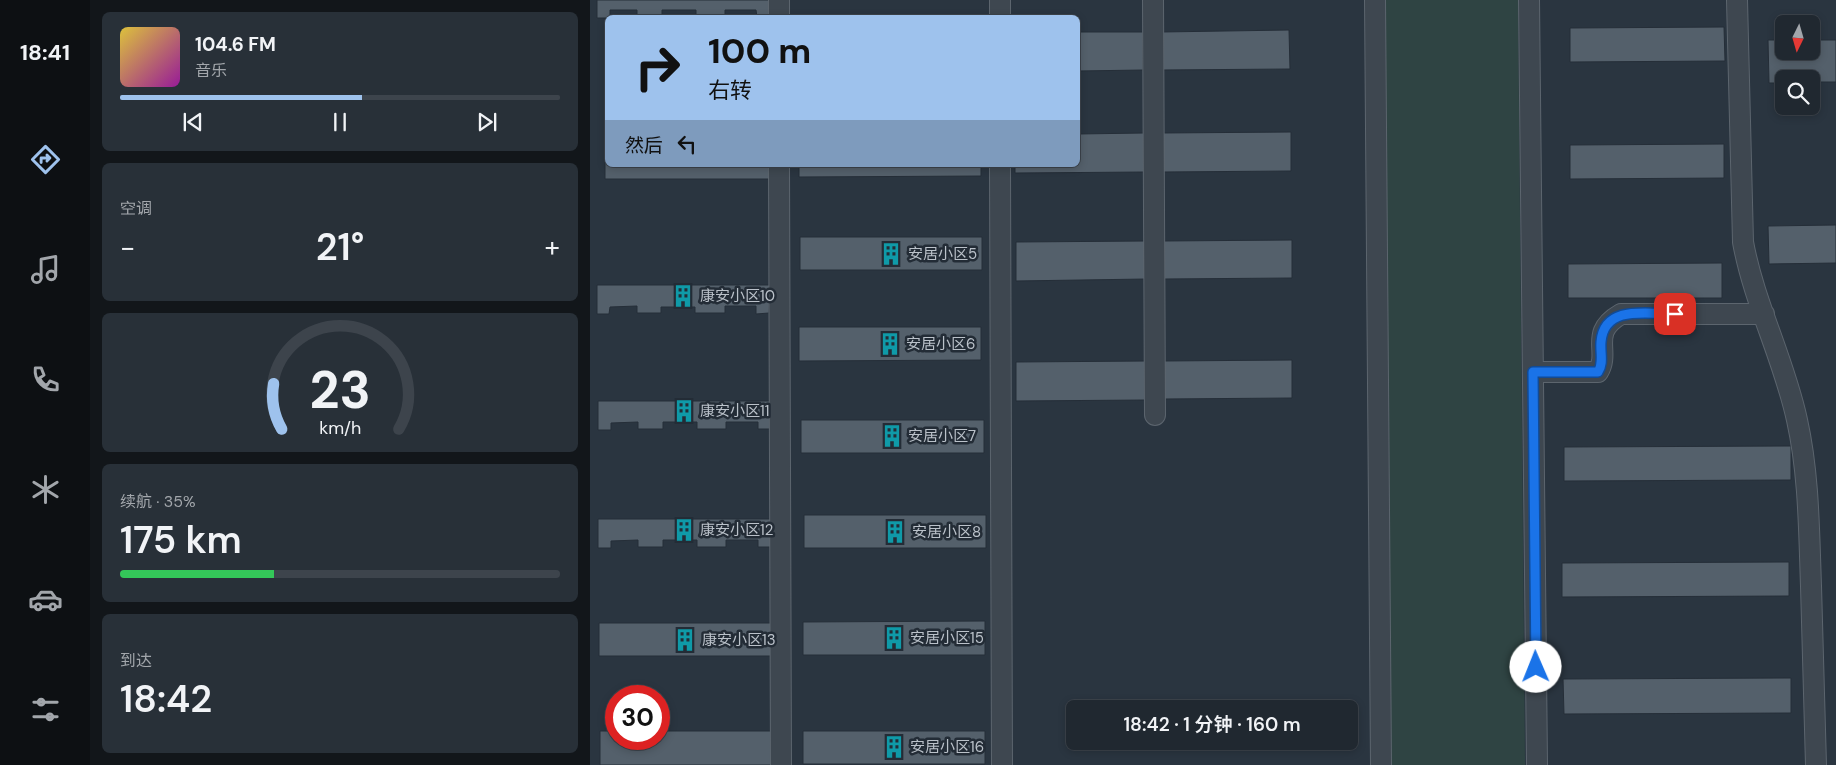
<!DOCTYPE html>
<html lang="zh">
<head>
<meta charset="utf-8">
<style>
  :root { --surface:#202830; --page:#283038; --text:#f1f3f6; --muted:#a2a6ab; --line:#3d444c; --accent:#9ec2ed }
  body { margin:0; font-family:"DM Sans","Noto Sans SC",sans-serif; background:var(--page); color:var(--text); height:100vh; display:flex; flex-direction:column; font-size:19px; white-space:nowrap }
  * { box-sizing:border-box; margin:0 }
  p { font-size:16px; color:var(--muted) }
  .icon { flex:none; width:28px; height:28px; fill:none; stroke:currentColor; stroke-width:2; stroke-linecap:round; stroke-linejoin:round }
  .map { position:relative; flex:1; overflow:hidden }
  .side { display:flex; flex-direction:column; gap:12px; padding:12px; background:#12161a; width:500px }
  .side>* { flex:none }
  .hud { position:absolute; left:15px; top:15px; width:475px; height:152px; border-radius:8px; box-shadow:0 2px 8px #0003,0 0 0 1px var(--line); background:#9ec2ed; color:#111; overflow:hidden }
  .needle { width:32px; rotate:185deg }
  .buttons { position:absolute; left:1185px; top:15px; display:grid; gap:10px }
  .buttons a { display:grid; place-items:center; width:45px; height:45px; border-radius:8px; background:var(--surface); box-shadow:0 2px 8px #0003,0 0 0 1px var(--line); font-size:25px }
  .speed { position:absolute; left:15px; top:685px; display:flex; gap:10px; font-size:25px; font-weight:700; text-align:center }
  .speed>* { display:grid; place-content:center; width:65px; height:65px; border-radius:50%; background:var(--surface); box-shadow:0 2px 8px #0003,0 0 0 1px var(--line); line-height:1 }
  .speed .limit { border:8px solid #d22; background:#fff; color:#111 }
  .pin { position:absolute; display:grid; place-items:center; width:42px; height:42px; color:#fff; margin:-21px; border-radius:10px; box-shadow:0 2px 8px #0006 }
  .me { position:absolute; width:55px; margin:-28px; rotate:359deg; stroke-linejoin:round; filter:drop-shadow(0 0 4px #0008) }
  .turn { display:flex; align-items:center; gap:18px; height:105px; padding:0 20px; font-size:22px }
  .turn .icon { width:65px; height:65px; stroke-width:2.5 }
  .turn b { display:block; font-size:35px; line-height:42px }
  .then { display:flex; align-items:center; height:48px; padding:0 20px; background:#0003; gap:10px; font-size:19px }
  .big { font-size:38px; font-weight:600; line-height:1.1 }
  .side .widget { flex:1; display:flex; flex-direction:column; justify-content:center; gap:8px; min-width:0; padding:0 18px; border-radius:8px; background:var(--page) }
  .side .dial { align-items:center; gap:0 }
  .dial svg { height:130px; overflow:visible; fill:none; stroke:var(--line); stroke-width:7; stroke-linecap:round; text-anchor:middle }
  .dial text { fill:var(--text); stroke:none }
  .song { display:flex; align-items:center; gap:15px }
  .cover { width:60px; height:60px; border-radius:8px; background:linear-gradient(135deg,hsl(50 70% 55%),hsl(300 70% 35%)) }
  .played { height:5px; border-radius:2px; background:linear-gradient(90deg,var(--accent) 55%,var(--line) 55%) }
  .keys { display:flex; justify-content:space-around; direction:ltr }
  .heat { display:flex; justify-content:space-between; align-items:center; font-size:28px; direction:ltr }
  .charge { height:8px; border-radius:4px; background:linear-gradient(90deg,#34c759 35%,var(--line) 0) }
  .trip { position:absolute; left:476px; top:700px; width:292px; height:50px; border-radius:8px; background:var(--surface); box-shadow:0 2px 8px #0003,0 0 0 1px var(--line); font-weight:600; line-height:50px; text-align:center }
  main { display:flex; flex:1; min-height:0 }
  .dock { display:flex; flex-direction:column; width:90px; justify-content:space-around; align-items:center; background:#0d1013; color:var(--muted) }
  .dock .icon { width:35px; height:35px }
  .dock .on { color:var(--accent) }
  .dock b { font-size:22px; color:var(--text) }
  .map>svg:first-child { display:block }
</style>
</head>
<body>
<main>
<nav class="dock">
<b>18:41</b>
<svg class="icon on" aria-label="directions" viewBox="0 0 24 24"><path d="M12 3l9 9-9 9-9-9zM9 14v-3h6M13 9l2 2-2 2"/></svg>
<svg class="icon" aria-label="music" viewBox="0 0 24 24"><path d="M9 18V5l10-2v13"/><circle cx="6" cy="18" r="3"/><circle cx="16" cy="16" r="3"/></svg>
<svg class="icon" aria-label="phone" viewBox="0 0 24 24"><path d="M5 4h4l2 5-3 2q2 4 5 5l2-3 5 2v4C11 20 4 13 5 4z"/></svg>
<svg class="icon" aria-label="climate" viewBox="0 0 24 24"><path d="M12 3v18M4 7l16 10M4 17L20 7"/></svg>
<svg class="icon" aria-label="car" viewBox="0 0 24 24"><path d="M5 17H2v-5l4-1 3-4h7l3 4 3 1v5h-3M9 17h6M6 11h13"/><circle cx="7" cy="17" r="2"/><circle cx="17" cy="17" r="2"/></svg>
<svg class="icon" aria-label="filters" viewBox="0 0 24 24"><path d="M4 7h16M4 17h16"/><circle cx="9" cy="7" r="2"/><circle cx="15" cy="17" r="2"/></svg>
</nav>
<section class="side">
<div class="widget">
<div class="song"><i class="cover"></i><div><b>104.6 FM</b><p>音乐</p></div></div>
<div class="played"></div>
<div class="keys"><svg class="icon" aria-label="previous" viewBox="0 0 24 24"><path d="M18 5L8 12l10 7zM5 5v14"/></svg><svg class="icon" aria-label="pause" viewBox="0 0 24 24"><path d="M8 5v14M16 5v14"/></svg><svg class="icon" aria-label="next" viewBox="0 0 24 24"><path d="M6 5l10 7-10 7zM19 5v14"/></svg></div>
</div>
<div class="widget"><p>空调</p>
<div class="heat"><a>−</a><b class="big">21°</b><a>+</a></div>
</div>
<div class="widget dial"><svg viewBox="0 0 100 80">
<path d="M14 69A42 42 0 1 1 86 69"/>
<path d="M14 69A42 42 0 0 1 9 41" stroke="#9ec2ed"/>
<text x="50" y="56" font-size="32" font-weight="700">23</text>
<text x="50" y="72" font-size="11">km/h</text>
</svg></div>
<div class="widget"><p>续航 · 35%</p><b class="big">175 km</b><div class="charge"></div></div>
<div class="widget"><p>到达</p><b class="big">18:42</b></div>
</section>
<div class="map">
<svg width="1246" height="765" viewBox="0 0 1246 765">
  <rect width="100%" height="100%" fill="#2a3540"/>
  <path fill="#2f4443" d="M792 0H928L935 765H801Z"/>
  <path fill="#54606b" stroke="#252e38" d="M7 0H180V17H167L166 10H135V17H106V10H72V17H47V10H20V18H7Z
    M1134 27 1135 61 980 62V28Z
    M699 30 700 69 571 70V32Z
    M488 32H553V70L488 71Z
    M1178 40H1194V51H1221V40H1246V82H1221V79H1194V83H1179Z
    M701 132V171L573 172 572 133Z
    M554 133 555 172 425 173V165H488V134Z
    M1134 144V178L980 179V145Z
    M15 147H18V165H181V179H15Z
    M209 165H391V176L209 177Z
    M1246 225V263L1179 264 1178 226Z
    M210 237H392V270H210Z
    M702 240V278L574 279 573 241Z
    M555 241 556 279 426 281V242Z
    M1132 263V298H978V264Z
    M7 285H180L179 313 166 314V306H135V313H105V307H71V313H47V306L20 307 19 314H7Z
    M209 327H391V360L209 361Z
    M702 360V398L574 399V361Z
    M556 361V400L426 401V362Z
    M8 401H181V429H168V422H136V429H107V422H73V429H48V422L21 423V430H8Z
    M211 420H394V453H211Z
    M1201 446V480L974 481V447Z
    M214 515H396V548H214Z
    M8 519H181V547H168V540H136V547H107V540H73V547H48V540L21 541V548H8Z
    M1199 562V596L972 597V563Z
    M395 621V655H213V622Z
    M9 623H182V656H9Z
    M1201 678V713L974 714 973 679Z
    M10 731H26V739H69V731H184V765H10Z
    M213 731H395V764H213Z"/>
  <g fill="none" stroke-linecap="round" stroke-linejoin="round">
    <defs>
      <path id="minor" d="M189 0V18
        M410 0V18
        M563 0 565 415
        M785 0 791 765
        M939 0 947 765
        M1147 0 1153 242C1164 303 1194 359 1207 420 1219 474 1219 531 1221 586 1223 646 1224 705 1226 765
        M189 165 191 765
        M410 165 412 765
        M943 372H1008C1021 351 998 333 1031 314H1174"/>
    </defs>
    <use href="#minor" stroke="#5c656e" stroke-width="22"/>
    <use href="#minor" stroke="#3e4750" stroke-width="20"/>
  </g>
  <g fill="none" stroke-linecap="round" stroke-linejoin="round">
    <defs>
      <path id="route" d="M946 667 943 372H1008C1014 363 1010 353 1011 342 1014 304 1058 314 1085 314"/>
    </defs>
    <use href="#route" stroke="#114b97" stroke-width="12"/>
    <use href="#route" stroke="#1a73e8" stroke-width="9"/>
  </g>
  <defs>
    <symbol id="building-bare" viewBox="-9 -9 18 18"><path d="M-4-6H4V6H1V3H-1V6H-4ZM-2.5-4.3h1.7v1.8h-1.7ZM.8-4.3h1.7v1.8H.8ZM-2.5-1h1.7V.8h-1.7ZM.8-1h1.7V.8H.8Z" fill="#0f9aa8" stroke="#232c36" stroke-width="2.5" paint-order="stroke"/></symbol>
  </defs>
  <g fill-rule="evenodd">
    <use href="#building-bare" x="285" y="238" width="32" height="32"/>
    <use href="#building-bare" x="77" y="280" width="32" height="32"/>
    <use href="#building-bare" x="284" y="328" width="32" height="32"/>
    <use href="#building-bare" x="78" y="395" width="32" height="32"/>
    <use href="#building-bare" x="286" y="420" width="32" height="32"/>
    <use href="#building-bare" x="78" y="514" width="32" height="32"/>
    <use href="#building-bare" x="289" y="516" width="32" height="32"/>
    <use href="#building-bare" x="288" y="622" width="32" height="32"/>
    <use href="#building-bare" x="79" y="624" width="32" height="32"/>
    <use href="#building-bare" x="288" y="731" width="32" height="32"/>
  </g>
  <g text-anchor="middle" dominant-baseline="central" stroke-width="5" stroke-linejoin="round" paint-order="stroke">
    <g font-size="15" fill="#bbc2ca" stroke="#232c36" text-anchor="start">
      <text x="318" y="254">安居小区5</text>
      <text x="110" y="296">康安小区10</text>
      <text x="316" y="344">安居小区6</text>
      <text x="110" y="411">康安小区11</text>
      <text x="318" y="436">安居小区7</text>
      <text x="110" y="530">康安小区12</text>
      <text x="322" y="532">安居小区8</text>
      <text x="320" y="638">安居小区15</text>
      <text x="112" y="640">康安小区13</text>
      <text x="320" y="747">安居小区16</text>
    </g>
  </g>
</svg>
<div class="buttons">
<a><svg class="needle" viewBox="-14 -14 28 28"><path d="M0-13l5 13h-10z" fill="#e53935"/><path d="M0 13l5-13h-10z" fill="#a2a6ab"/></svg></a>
<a><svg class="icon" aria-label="search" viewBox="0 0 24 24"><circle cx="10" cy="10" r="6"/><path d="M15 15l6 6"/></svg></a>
</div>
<div class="speed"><div class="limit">30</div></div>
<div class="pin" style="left:1085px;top:314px;background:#d93025"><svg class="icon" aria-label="arrive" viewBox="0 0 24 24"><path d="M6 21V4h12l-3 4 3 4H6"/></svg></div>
<svg class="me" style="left:946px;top:667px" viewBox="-20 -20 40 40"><circle r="19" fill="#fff"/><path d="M0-13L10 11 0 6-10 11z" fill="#1a73e8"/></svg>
<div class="trip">18:42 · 1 分钟 · 160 m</div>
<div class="hud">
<div class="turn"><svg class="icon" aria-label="right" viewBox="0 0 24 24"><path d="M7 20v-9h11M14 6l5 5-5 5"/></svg><div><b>100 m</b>右转</div></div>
<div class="then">然后<svg class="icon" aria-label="left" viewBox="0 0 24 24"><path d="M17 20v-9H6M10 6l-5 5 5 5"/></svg></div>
</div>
</div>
</main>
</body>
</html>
